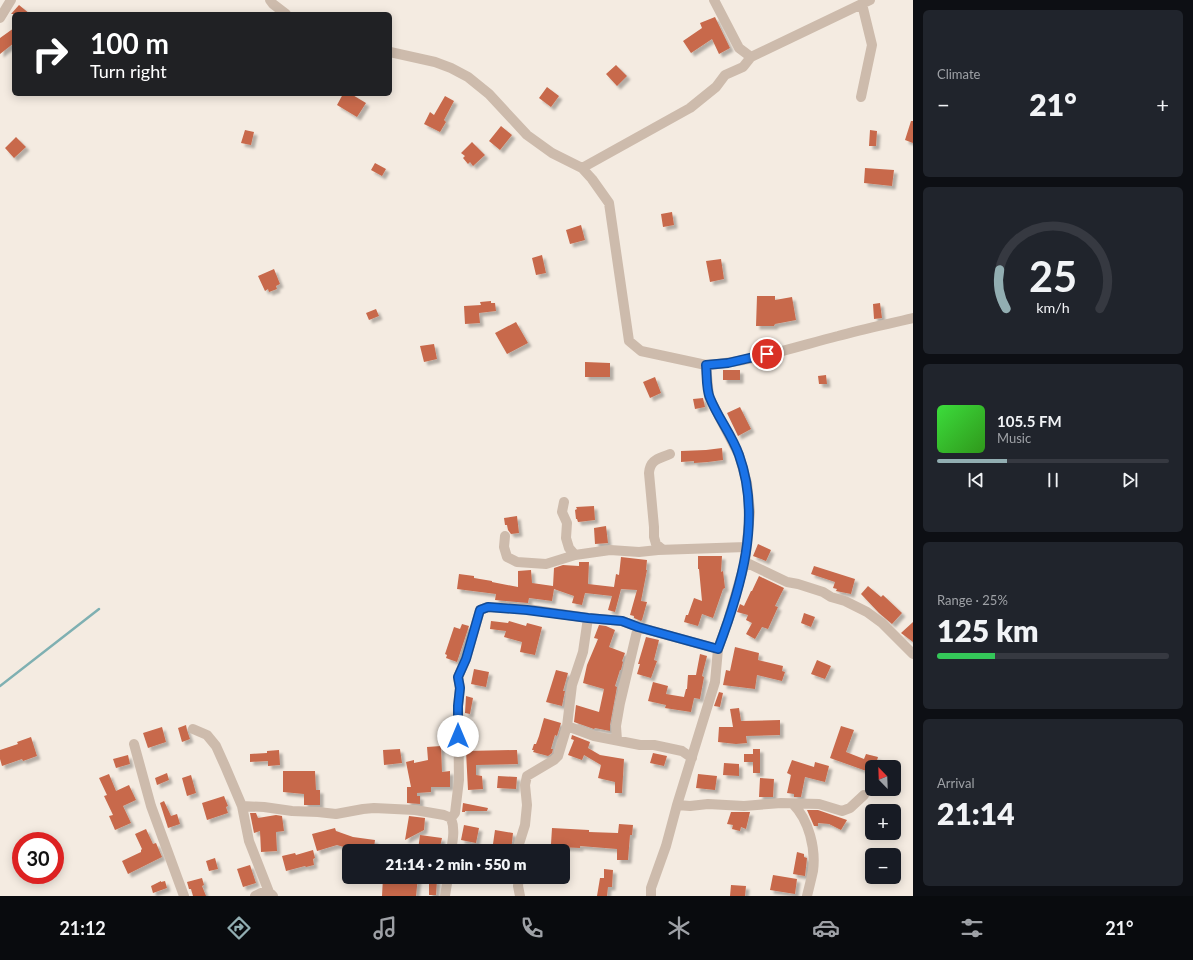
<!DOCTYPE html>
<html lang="en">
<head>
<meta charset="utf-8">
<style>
  :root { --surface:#171b24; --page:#20242c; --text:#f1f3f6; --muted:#9ea1a6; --line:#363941; --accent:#92aeb2 }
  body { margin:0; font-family:Lato,sans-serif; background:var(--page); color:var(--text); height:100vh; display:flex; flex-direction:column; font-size:15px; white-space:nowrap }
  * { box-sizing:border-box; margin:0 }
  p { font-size:13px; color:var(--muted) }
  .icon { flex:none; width:22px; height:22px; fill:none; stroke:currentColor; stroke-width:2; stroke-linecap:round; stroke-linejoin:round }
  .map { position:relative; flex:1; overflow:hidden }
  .side { display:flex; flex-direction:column; gap:10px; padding:10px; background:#0d0f14; width:280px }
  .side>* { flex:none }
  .hud { position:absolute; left:12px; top:12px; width:380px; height:84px; border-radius:6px; box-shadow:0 2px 10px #0003; background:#202124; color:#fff; overflow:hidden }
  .needle { width:26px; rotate:337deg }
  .tools { position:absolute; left:865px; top:760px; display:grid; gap:8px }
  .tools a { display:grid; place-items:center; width:36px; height:36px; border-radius:6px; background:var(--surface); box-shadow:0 2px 10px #0003; font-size:20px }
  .speed { position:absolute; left:12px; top:832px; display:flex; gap:8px; font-size:20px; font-weight:700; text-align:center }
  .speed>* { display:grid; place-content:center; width:52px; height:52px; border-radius:50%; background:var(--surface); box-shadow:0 2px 10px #0003; line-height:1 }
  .speed .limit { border:6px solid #d22; background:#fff; color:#111 }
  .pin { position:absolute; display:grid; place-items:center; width:34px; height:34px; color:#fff; margin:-17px; border:2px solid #fff; border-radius:50%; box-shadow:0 1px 4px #0007 }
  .me { position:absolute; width:44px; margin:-22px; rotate:0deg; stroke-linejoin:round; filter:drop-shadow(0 0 3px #0008) }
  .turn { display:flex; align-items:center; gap:14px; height:84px; padding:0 12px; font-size:18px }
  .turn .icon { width:52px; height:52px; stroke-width:2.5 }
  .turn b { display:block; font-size:28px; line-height:34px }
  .big { font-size:30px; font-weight:800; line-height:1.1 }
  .side .card { flex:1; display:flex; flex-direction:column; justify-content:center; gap:6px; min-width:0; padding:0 14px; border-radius:6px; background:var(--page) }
  .side .dial { align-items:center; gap:0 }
  .dial svg { height:104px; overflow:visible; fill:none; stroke:var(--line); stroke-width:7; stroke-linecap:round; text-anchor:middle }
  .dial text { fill:var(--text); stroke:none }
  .song { display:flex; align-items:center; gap:12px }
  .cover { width:48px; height:48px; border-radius:6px; background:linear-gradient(135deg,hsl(120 70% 55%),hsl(110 70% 35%)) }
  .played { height:4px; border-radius:2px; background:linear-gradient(90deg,var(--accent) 30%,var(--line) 30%) }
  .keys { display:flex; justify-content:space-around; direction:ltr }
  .heat { display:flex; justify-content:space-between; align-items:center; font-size:22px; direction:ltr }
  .charge { height:6px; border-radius:3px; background:linear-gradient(90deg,#34c759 25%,var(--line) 0) }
  .trip { position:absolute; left:342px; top:844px; width:228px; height:40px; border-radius:6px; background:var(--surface); box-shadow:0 2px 10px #0003; font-weight:800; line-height:40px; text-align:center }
  .tab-bar { display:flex; height:64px; justify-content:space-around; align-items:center; background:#090b0e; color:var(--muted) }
  .tab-bar .icon { width:28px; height:28px }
  .tab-bar .active { color:var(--accent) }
  .tab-bar b { font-size:18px; color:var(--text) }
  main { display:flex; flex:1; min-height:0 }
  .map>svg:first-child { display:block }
</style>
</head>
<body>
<main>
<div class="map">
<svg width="913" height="896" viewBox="0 0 913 896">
  <defs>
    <filter id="shadow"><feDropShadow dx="3.5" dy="3.5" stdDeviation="1" flood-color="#0004"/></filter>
  </defs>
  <rect width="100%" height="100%" fill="#f4ebe1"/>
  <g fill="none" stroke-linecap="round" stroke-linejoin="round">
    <path stroke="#7fb0b2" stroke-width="2.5" d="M0 686 99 609"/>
  </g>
  <path fill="#c8694b" filter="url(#shadow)" d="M19 5 30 14H11Z
    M715 17 730 48 719 54 712 39 691 53 683 41 702 28 700 23Z
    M14 28V43L0 54V38Z
    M616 65 627 76 617 86 606 74Z
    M547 87 559 96 551 107 539 98Z
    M343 94H351L366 103 357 117 337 105Z
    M445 96 454 101 444 120 446 122 440 132 424 124 430 112 434 115Z
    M911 121H913V143L905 140Z
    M501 126 512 135 500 150 489 141Z
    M245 130 254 132 251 145 241 143Z
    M870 130 877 131 876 146H869Z
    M16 137 26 147 14 158 5 148Z
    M472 142 485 155 473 166 470 162 468 164 463 158 465 156 461 153Z
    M375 163 386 169 382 176 371 170Z
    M865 168 894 170 892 186 864 183Z
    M672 212 674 225 663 227 661 214Z
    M581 225 585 240 570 244 566 230Z
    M542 255 546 273 536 275 532 258Z
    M721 259 724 279 710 282 706 261Z
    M274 269 280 284 276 286 277 289 269 292 268 289 265 291 258 276Z
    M757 296H775V300L792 297 796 320 775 324 774 326H756Z
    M491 301V303H495L496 311 479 313 480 323 465 324 464 306 481 305 480 302Z
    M880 303 882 318 874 319 873 304Z
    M376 309 379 316 369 320 366 313Z
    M516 322 528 343 507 354 495 333Z
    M434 344 437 359 424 362 420 346Z
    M585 362 610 363V377H585Z
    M723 370H740V380H723Z
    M826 375 827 384H819L818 376Z
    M655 377 661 393 650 398 643 382Z
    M703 398 705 407 695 409 693 399Z
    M740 407 751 429 738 436 727 413Z
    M722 448 723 460 708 462 694 463V461L681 462V451L706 450Z
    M594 506 595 520 578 522 577 519H576L575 510 577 509 576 507Z
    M517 516 519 533 511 534 508 530 507 525H505L504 518Z
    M606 526 608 543 595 544 594 528Z
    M758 544 771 550 766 561 753 556Z
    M698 556H722L721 572 723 571 725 588 723 589 713 618 702 614 698 626 684 622 686 615H688L694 598 702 601 699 569H698Z
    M621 557 647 560 646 570H647L641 601 647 602 642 620 641 621 634 618V616L630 615 637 590 621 589 615 612 608 610 612 596 585 593 582 605 572 603 574 596 554 589 552 601 529 598 528 603 495 600 496 594 457 589 459 574 474 576V578L492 581V582L518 587V571L531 570 532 583 553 586 554 568 563 565 579 566V562H589L588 584 614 587 616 574 619 575Z
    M814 566 855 579 851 594 836 591 837 589 833 588 835 582 811 574Z
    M759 576 784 588 775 606 778 607 768 629 762 627 755 639 746 634 752 623 746 620 748 615 737 612 740 604 744 606 751 591H752Z
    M868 586 881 597 883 595 902 613 892 624 879 613 861 594Z
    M804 613 815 617 811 627 801 623Z
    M491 621 508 623 509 621 526 626 527 623 542 627 535 655 520 652 522 642 504 637 506 631 490 629Z
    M913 622V642L901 633Z
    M462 624 469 626 457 662 446 658 447 655 445 654 454 627 460 629Z
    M599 625 606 626 615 630 609 647 625 653 622 661 623 662 621 670H620L615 686 617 687 610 725V731L595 728 594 729 574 722 576 705 599 712 604 689 583 683 587 665 598 639 594 638Z
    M646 637 659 640 654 660 657 661 651 678 637 674 640 664H638Z
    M735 647 759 653 758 660 783 666 782 671 785 672 782 681 757 675 755 689 723 685 726 670 730 671Z
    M700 654 707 656 702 676 704 677 700 699 694 698 691 712 665 708 666 705 648 701 653 682 668 686 666 694 684 697 686 689H687L688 675H698H696Z
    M817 660 831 666 825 679 811 674Z
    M474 669 489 672 486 687 471 684Z
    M556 670 568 673 563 691H565L562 706 546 702Z
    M719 692 723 693 720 707 714 706Z
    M466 696 473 698 470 714 465 713Z
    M739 708 741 721 780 720V735L746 736 747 743 736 744 718 742 719 727H733L730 709Z
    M544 718 561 723 557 736 555 735 551 749H553L552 753 548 756 533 752 534 750H532L534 744H536L539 736Z
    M186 725 187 730 190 739 182 742 178 728Z
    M841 726 854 730 846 752 864 759 866 754 878 757 875 767H872V773L830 758Z
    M162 727 166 742 148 748 143 733Z
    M572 735 590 742 588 748 600 755 624 759 622 793H615V782L598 778 601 765 584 755 582 760 568 755 574 740 571 739Z
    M31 737 37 756 23 761 22 759 2 766 0 759V750L18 744 17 742Z
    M441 746 442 772 450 771V787H431V792L417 793V796H420V804L407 803V787H411L406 762 414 760V763L428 760 427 747Z
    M400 749 402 763 384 765 383 750Z
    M753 749H760V773H753V762H744V754H753Z
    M279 750 280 765 268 766V761L250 762V754L267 753V751Z
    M517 750 518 764 476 765V775L482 776 483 789 468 790 466 751Z
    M653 753 667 756 664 766 650 763Z
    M128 755 130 764 116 768 113 759Z
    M792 760 814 767 815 762 829 766 825 782 805 777 801 797H794V794L787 793 791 775 787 773Z
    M724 763 739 764V776L723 775Z
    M283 771H315L316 790H320V805H304V794L283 792Z
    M167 773 169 780 157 785 155 778Z
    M109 774 116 791 129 785 136 800 123 806 131 823 115 830 109 816 113 815 104 796 107 795 99 778Z
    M698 774 717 776 715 790 696 788Z
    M191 775 196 793 187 796 182 778Z
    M498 776 517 777 516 789 497 788Z
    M760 778 774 779 773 797H759Z
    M224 796 228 806 226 807 228 813 207 820 202 803Z
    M164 801 171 816 177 814 180 824 168 828 160 803Z
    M463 803 488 808 487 811H465V812H462Z
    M807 810H818L847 820 841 830 829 824 818 823V826H814Z
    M731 812H750L746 829 741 827 740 831 732 829 733 825 727 824Z
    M250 813H256L258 818 276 815 282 816 284 831 276 832 277 851 261 852 260 831 254 833Z
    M409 816 425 818 424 830 405 840Z
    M619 824 633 825 632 835H630L628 860H617V849L580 846V848L559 847V845L551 844 552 828 589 830V832L618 833Z
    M464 825 479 828 476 843 461 840Z
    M335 828 336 831 353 837 375 840 374 848 351 845 350 849 337 845 317 851 312 834Z
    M146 829 153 844 156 843 162 857 128 874 122 861 141 852V850L142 849 135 834Z
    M495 830 513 833 511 851H492Z
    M420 835 442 838 439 851 418 850Z
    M313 850 315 858 313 859 314 865 306 867 305 866 286 871 282 856 295 853 296 855Z
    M797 852 804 854V857L807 858 805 876 793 874Z
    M215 858 218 869 209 871 206 861Z
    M250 865 256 883 243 887 237 869Z
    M604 869 613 870 612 887H608L607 896H597L600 878H604Z
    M773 875 797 879 795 894 770 890Z
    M383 877H418L416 896H382Z
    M202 878 204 885 202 886 206 896H193L191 889H189L187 882Z
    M429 879 437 880 436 895H429Z
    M161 881V882L165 881 167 888 153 893 151 886Z
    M731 885 746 886 745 896H730Z"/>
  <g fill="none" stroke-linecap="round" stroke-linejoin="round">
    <path stroke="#cdbbac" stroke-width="10" d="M270 0 273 4 286 14
      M714 0 739 48 751 57
      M0 18 11 0
      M390 52 435 62 451 68 468 77 489 94 527 135 552 153 582 168 592 179 609 203 629 341 641 351 706 365
      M861 97 872 45 862 4
      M582 168 690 108 716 87 725 75 743 67 751 57 870 0
      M564 502 562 512 567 523 566 538 569 548 575 555
      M505 536 504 547 507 557 517 562 546 564 575 555 610 550 639 552 658 550 746 547
      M663 550 656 544 654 537V527L649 473C650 459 659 459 670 454
      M745 562 787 582 798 584 823 592 831 597 845 601 867 612 882 623 913 654
      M567 726 594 736 640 745H654L682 751 692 758
      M193 729 207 735 216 746 225 766 242 806 249 841 269 892
      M617 740 616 726 620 703 638 627
      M134 744 151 806 184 896
      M793 804C809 820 816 849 813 871 811 880 809 888 807 896
      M677 805 690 806 708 804 744 806 781 803 819 804 842 811 850 808 864 795
      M242 806 264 807 292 811 318 812 336 814 363 809 374 808 415 810 444 815 451 818C455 829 453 839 451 851
      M451 818 455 813 459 780 458 706 460 688 458 677 466 659 480 610 488 607 527 609 588 618 622 621 638 627 718 649
      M519 851V844L525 825 527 805 525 785 527 776 554 760 558 756 567 726 572 685 583 652 588 618
      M519 877 518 886 520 896
      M255 896 261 893 269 892 273 896
      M445 896 448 877
      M651 896V888L666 846 677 805 715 682 718 649 728 621 745 562 750 512 747 483 739 455 709 397 706 365C751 362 795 347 838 336 863 329 888 324 913 318"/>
  </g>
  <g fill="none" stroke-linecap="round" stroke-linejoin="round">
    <defs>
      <path id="route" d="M458 736V706L460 688 458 677 466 659 480 610 488 607 527 610 588 618 622 621 638 627 718 649C741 588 762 519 739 455 732 435 718 418 710 398 706 389 707 375 706 365L728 363 767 354"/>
    </defs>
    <use href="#route" stroke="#114b97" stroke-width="10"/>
    <use href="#route" stroke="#1a73e8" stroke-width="7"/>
  </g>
</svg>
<div class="tools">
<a><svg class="needle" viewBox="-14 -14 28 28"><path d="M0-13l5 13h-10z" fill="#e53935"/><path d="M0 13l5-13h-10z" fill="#9ea1a6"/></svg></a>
<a>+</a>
<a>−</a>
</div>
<div class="speed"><div class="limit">30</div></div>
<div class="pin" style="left:767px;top:354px;background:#d93025"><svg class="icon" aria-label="arrive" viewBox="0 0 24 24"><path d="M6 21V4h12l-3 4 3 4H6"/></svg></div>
<svg class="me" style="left:458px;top:736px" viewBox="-20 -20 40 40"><circle r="19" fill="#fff"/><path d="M0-13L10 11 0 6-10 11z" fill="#1a73e8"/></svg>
<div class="trip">21:14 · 2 min · 550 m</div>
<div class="hud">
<div class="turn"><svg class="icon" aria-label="right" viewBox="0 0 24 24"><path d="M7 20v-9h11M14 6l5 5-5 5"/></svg><div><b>100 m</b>Turn right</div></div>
</div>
</div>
<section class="side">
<div class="card"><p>Climate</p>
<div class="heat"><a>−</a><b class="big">21°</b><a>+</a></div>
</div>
<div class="card dial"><svg viewBox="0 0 100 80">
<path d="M14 69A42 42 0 1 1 86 69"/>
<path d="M14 69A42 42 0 0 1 9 39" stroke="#92aeb2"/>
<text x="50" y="56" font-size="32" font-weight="700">25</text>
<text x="50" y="72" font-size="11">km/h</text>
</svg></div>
<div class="card">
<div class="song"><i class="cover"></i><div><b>105.5 FM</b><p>Music</p></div></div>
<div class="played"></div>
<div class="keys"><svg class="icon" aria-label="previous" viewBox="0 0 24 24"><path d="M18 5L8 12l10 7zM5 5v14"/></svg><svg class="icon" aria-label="pause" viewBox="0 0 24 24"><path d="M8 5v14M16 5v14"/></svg><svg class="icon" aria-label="next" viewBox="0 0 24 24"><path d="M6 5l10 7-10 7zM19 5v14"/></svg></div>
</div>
<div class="card"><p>Range · 25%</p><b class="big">125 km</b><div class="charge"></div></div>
<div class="card"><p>Arrival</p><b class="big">21:14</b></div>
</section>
</main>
<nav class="tab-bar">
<b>21:12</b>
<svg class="icon active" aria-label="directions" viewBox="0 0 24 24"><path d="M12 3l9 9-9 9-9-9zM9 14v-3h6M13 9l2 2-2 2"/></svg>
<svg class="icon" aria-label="music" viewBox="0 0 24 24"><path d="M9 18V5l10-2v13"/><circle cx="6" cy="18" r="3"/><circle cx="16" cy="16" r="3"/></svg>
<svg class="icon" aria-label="phone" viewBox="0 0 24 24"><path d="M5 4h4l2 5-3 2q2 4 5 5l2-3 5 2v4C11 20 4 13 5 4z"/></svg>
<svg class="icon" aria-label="climate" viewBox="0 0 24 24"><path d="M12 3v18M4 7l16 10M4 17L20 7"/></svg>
<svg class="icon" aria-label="car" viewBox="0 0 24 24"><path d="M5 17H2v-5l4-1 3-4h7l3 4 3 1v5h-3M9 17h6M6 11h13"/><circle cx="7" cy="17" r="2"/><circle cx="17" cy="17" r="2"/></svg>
<svg class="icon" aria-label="filters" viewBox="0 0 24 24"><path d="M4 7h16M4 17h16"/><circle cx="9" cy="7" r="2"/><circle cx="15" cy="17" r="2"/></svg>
<b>21°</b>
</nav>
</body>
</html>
